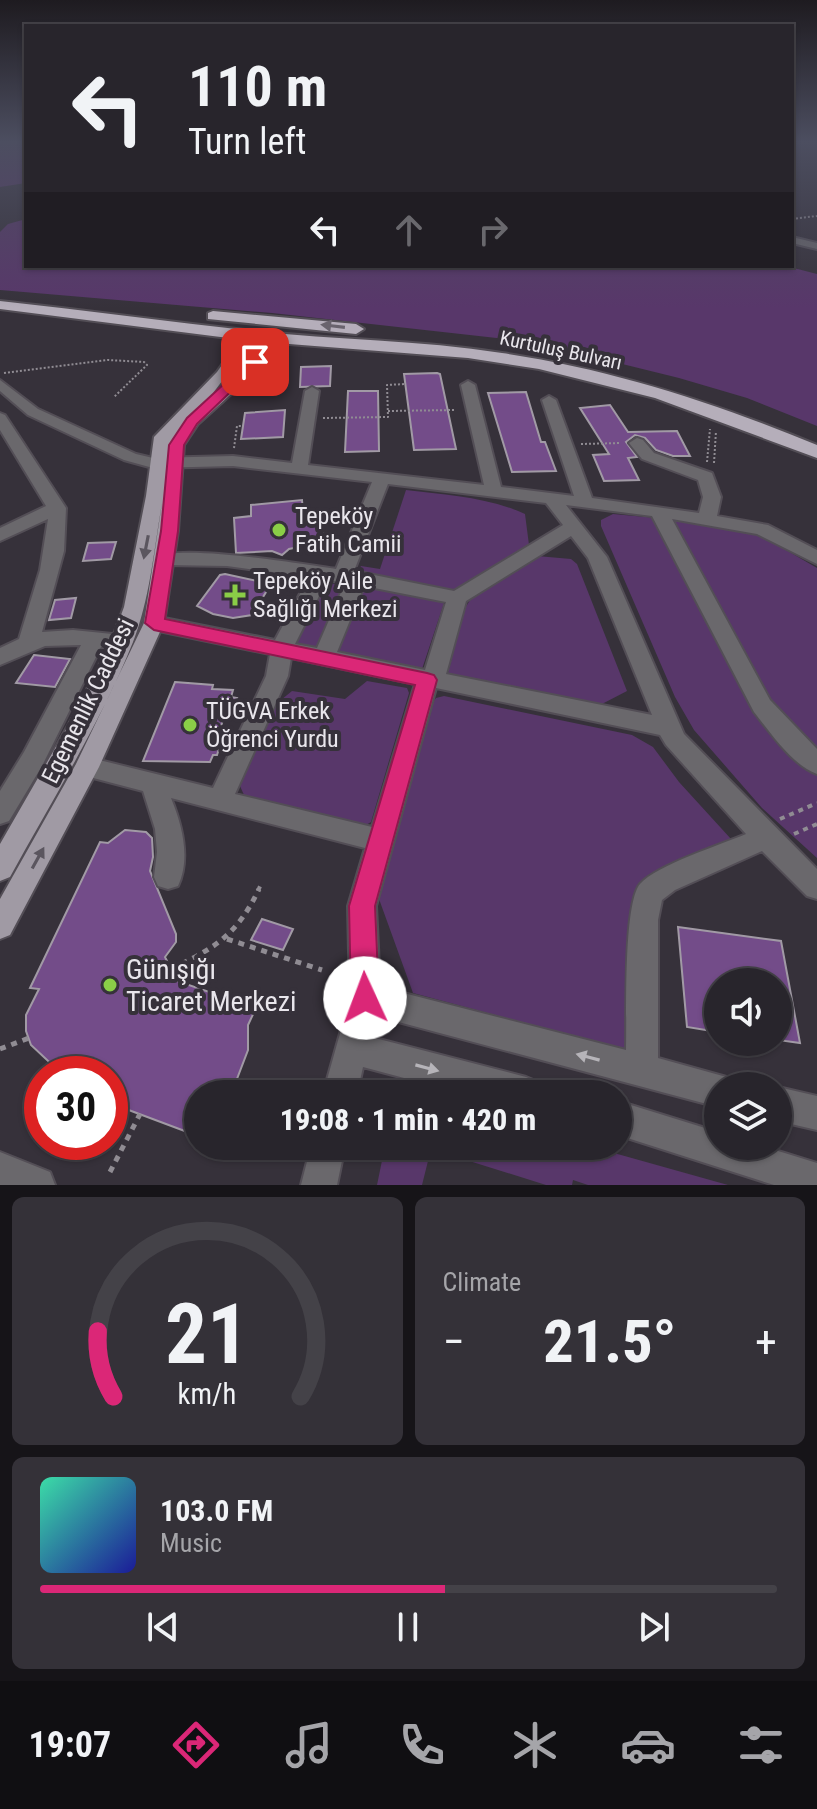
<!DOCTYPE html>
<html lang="en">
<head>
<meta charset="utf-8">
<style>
  :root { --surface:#28252c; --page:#343138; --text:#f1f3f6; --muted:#a5a5a9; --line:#444248; --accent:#db2777 }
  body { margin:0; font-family:"Roboto Condensed",sans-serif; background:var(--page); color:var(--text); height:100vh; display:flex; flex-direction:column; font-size:30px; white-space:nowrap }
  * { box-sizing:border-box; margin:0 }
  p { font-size:26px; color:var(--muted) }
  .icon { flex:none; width:44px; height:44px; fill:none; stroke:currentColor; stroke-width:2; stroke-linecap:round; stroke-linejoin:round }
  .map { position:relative; height:1185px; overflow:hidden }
  .panel { display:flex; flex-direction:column; gap:12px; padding:12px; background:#161418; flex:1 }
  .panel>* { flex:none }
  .banner { position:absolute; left:24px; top:24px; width:770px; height:244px; border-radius:0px; box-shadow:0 2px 6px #0004,0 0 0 2px var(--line); background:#28252c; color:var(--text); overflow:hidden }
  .tools { position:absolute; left:704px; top:968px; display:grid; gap:16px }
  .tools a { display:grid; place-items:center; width:88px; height:88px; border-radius:50%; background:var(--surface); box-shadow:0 2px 6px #0004,0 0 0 2px var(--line); font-size:40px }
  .speed { position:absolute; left:24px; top:1056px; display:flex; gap:16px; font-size:40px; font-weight:700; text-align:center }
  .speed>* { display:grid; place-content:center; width:104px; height:104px; border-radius:50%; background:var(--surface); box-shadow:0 2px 6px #0004,0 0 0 2px var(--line); line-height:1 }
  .speed .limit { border:12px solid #d22; background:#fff; color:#111 }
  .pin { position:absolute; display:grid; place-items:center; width:68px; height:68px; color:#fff; margin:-34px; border-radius:16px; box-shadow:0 4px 12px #0006 }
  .me { position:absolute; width:88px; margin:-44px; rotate:358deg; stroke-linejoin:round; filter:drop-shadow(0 0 6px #0008) }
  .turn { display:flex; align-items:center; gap:28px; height:168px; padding:0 32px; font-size:36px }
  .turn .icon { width:104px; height:104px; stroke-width:2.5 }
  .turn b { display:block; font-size:56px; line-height:68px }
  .lanes { display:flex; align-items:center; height:76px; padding:0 32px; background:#0003; justify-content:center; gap:40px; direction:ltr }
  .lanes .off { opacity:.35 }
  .big { font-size:60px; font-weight:800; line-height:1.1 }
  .panel .card { flex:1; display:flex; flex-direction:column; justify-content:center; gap:12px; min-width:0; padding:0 28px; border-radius:12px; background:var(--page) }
  .panel .dial { align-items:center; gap:0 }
  .dial svg { height:208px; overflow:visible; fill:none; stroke:var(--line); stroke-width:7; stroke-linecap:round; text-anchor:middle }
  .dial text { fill:var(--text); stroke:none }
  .song { display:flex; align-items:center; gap:24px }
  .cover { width:96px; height:96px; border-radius:12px; background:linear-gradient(135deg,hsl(160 70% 55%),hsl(240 70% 35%)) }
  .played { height:8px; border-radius:4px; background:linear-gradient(90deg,var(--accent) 55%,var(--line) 55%) }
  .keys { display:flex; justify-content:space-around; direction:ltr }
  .heat { display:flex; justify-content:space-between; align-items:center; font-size:44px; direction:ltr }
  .panel .tiles { flex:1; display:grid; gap:12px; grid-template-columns:1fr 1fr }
  .card:last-child { grid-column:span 2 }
  .trip { position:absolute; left:184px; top:1080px; width:448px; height:80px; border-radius:40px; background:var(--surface); box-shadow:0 2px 6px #0004,0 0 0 2px var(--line); font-weight:800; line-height:80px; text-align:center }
  .menu { display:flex; height:128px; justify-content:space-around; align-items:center; background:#100f12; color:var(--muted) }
  .menu .icon { width:56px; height:56px }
  .menu .selected { color:var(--accent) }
  .menu b { font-size:36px; color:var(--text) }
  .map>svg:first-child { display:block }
</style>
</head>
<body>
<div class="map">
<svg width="817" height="1185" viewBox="0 0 817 1185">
  <rect width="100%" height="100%" fill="#36313a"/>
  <path fill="#58376a" d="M0 142H26V183L0 187Z
    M26 219V266H786L817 274V426L747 398 679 378 533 342 272 313 0 290V232L8 224Z
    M406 490C446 495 488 497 525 514L529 545 454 592 357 574 361 566 380 569Z
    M613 514 657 518 805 765 817 775V858L762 808 694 730 675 697 601 526V520Z
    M670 519 762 536 817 568V755L771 707Z
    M537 556 571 559 577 564 627 691 600 705 448 673 464 610 470 600Z
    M324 582 345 586 318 648 295 644Z
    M364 585 445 600 422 669 336 651Z
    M367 681 407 688 409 693 371 822 366 825 244 795 240 786 276 704 292 691 345 699Z
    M444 696 632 735 653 747 679 782 731 839 672 863 651 875 629 1051 413 993 379 899 430 706 436 698Z
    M385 1146H589L728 1185H588L573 1180 572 1185H546L431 1149 422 1185H377Z"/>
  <path fill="#734c89" stroke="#a19aa5" stroke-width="2" d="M331 366 330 386 300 387 301 367Z
    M437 373 440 374 456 449 414 450 404 374Z
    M348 391H378L379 451 345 452Z
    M526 392 541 442H545L556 471 512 472 488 393Z
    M610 405 628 432 677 431 690 456H673L656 450 645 438 635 435 626 442 637 457 628 458 639 480 604 481 593 455 609 454 580 408Z
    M285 410 283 437 241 439 245 413Z
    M302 500 303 512 319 510 325 542 289 549 282 555 272 551 236 553 234 518 251 516V505Z
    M116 542 111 559 83 561 88 543Z
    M225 574 271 584 252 615 233 618 213 614 197 606 220 575Z
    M76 598 71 618 49 620 55 600Z
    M34 655 70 659 55 687 16 683Z
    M175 682 213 685 212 689 233 690 231 697 237 698 233 711H226L217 738 222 739 217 755H213L210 762 143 761Z
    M125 830 146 832 152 838 153 857 150 871 176 934V942L165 957 177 981 256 1008 248 1025V1050L235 1084 228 1094H198V1136L110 1103V1074H62L31 1045 26 1031V1015L39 989 30 988 100 842 108 843Z
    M262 919 293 929 283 950 251 940Z
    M678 927 781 941 800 1043 778 1040V982H718V1032L687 1027Z"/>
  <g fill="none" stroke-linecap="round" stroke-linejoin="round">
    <defs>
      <path id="minor" d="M792 237 817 243V249L792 243Z
        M0 380 38 409 136 454 153 458 233 456 292 463 305 391 312 387 319 391 308 465 484 485 461 385 468 381 475 385 501 487 574 496 542 400 549 396 556 400 592 498 699 513 703 497 698 480 642 459 629 443 637 438 643 440 654 453 712 473 721 497 717 516 768 525 817 550V564L757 534 672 519 770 700 817 749V774C792 765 770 732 754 712L652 516 566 505 607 557 684 734 817 869V899L807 896 762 851 675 890 662 900 658 920V1058L730 1078 733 1086H718V1107L376 1016 371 1037 526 1077 538 1082 543 1094H464L363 1067 357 1094H323L350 998 348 906 365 848 171 798C182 825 191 858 178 886L168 889 158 886 154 877 157 852 155 829 143 791 78 774 75 767 78 760 87 757 213 788 266 676 270 654 154 630 144 623 154 616 275 640 309 577 227 566 166 565 156 559C172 542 307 565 336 569L372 482 233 466 153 468 124 460 28 415 0 391ZM388 484 546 503 563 525 454 591 354 571ZM571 536 588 558 652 715 446 674 466 601ZM327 580 345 583 317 648 295 644ZM364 586 446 602 425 670 337 652ZM291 658 415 684 372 827 235 794 288 676ZM436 688 660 735 666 745 746 834C720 845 657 865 640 884 623 904 627 1019 626 1050L380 987 376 906Z
        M0 413 5 415 66 508 64 551 42 632 73 630 122 635 130 637 133 642 130 647H101L42 766 9 821 0 824V791L24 752 81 645 45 646 0 665V648L19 639 40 570 48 519 0 541V528L46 506 0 430Z
        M778 1087 817 1096V1130L778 1121Z
        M618 1101 718 1132V1146H762L817 1163V1185H774L618 1135Z
        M311 1146H345L337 1185H301Z
        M0 1152 50 1172 55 1185H0Z"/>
      <path id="major" d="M250 331 257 335 213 393 280 336 292 339 198 424 184 445 178 531 164 623 99 767 10 935 0 939V899L76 764 144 623 162 503C154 549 150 599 133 642 100 724 52 800 10 877L0 881V844L73 717 111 642 124 607 146 496 154 437 217 372 245 332Z"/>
      <path id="highway" d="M0 301C85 310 169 322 254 331 336 340 420 340 502 353 611 369 716 403 817 445V458L655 398 539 369 468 358 252 341 0 309Z
        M213 311 356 324 364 329 356 334 208 319V313Z"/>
    </defs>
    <use href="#minor" stroke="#534e56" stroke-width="4"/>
    <use href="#major" stroke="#534e56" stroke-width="4"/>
    <use href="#highway" stroke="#534e56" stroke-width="4"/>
    <path stroke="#908c93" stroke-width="2" stroke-dasharray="2 2" stroke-linecap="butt" d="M792 219 817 216
      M4 373 108 360 144 362 147 365 114 397
      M388 411 456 410
      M323 418 388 417 387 385 405 384
      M581 444 621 443
      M234 448 237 426H243
      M707 462 710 429
      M714 463 716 431"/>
    <path stroke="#908c93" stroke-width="4" stroke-dasharray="5 5" stroke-linecap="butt" d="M780 819 817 803
      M794 834 817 824
      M258 891 261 884"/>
    <path stroke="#908c93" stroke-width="5" stroke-dasharray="6 6" stroke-linecap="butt" d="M227 939 322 970
      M171 969C215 948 237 935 259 889
      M0 1049 29 1038
      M110 1172 140 1114"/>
    <use href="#minor" fill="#6a686c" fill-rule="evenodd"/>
    <use href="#major" fill="#a09aa4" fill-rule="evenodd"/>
    <use href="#highway" fill="#b5aeba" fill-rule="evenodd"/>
  </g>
  <defs><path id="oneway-solid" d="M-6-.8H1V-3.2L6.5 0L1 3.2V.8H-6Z" transform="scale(2)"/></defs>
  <use fill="#69636d" href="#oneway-solid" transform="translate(333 326) rotate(-173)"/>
  <g fill="#5b565f">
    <use href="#oneway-solid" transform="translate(146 547) rotate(101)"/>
    <use href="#oneway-solid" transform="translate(38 858) rotate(-61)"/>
  </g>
  <g fill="#b6b4b9">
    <use href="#oneway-solid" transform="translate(588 1057) rotate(-165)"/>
    <use href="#oneway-solid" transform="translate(427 1068) rotate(15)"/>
  </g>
  <linearGradient id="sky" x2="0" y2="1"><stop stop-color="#1e1b20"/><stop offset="0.46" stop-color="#4c4e60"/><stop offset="1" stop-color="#4c4e60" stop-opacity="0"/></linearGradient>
  <rect width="817" height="308" fill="url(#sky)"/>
  <path fill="#db2777" stroke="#8e194d" stroke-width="2" d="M251 359 262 362 197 424 184 445 178 531 165 619 427 673 434 675 437 680 375 906 379 998 375 1007 365 1011 355 1007 351 998 349 906 415 685 154 630 145 623 161 531 169 445 187 418Z"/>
  <g fill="#8ace47" stroke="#36313a" stroke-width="3">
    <circle cx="279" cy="530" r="8"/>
    <path d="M231 583h8v8h8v8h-8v8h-8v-8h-8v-8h8z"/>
    <circle cx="190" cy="725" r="8"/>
    <circle cx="110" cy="985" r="8"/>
  </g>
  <g text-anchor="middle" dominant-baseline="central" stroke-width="8" stroke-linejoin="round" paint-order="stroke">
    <g font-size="20" fill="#e9e6ec" stroke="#36313a">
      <text transform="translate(561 350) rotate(12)">Kurtuluş Bulvarı</text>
    </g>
    <g font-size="24" fill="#e9e6ec" stroke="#36313a" text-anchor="start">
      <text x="295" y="516">Tepeköy<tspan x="295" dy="28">Fatih Camii</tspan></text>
      <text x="253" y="581">Tepeköy Aile<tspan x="253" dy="28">Sağlığı Merkezi</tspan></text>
      <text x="206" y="711">TÜGVA Erkek<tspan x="206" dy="28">Öğrenci Yurdu</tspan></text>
    </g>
    <g font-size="24" fill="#e9e6ec" stroke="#36313a">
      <text transform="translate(88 701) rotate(-64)">Egemenlik Caddesi</text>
    </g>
    <g font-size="28" fill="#e9e6ec" stroke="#36313a" text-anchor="start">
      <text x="126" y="969">Günışığı<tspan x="126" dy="32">Ticaret Merkezi</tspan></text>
    </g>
  </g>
</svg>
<div class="tools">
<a><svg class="icon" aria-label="sound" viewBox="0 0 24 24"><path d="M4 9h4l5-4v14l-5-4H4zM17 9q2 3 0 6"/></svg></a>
<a><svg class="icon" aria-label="layers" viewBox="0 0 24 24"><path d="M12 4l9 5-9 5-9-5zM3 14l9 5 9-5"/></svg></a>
</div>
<div class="speed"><div class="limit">30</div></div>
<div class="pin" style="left:255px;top:362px;background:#d93025"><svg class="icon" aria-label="arrive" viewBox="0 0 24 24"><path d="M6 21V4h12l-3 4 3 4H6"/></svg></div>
<svg class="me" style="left:365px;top:998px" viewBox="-20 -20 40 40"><circle r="19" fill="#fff"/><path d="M0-13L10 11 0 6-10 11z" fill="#db2777"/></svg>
<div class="trip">19:08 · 1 min · 420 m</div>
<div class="banner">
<div class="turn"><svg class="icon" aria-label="left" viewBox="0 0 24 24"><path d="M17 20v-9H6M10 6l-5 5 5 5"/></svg><div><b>110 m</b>Turn left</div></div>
<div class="lanes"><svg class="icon" aria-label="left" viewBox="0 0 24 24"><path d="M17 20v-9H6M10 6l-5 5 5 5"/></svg><svg class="icon off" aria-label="ahead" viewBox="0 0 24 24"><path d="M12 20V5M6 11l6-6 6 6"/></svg><svg class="icon off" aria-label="right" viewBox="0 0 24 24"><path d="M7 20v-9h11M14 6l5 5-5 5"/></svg></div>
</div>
</div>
<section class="panel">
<div class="tiles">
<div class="card dial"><svg viewBox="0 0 100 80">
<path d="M14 69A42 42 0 1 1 86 69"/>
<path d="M14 69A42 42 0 0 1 8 44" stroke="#db2777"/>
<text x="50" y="56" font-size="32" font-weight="700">21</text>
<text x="50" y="72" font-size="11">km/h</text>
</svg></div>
<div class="card"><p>Climate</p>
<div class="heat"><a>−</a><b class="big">21.5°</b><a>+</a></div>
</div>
<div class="card">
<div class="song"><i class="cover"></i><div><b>103.0 FM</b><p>Music</p></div></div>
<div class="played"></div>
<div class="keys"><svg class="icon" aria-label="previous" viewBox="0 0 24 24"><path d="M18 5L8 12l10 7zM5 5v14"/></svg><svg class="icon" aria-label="pause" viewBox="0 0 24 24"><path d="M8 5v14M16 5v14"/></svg><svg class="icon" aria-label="next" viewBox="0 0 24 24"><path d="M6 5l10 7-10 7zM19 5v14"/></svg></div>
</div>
</div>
</section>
<nav class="menu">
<b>19:07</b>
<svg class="icon selected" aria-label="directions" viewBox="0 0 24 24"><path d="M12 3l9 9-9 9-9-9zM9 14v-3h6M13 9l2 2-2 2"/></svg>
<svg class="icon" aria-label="music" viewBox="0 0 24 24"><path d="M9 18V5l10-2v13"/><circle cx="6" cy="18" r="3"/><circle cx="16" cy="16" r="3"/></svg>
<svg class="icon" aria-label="phone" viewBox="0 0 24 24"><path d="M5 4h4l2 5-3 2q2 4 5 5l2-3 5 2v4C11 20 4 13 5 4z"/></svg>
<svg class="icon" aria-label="climate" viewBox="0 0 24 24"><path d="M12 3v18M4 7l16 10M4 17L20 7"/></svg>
<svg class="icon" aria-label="car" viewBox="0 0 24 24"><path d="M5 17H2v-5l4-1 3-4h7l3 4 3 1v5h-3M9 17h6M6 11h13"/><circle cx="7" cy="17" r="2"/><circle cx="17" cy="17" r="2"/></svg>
<svg class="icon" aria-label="filters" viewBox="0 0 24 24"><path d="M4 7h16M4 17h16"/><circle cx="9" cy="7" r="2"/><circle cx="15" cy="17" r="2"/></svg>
</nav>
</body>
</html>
